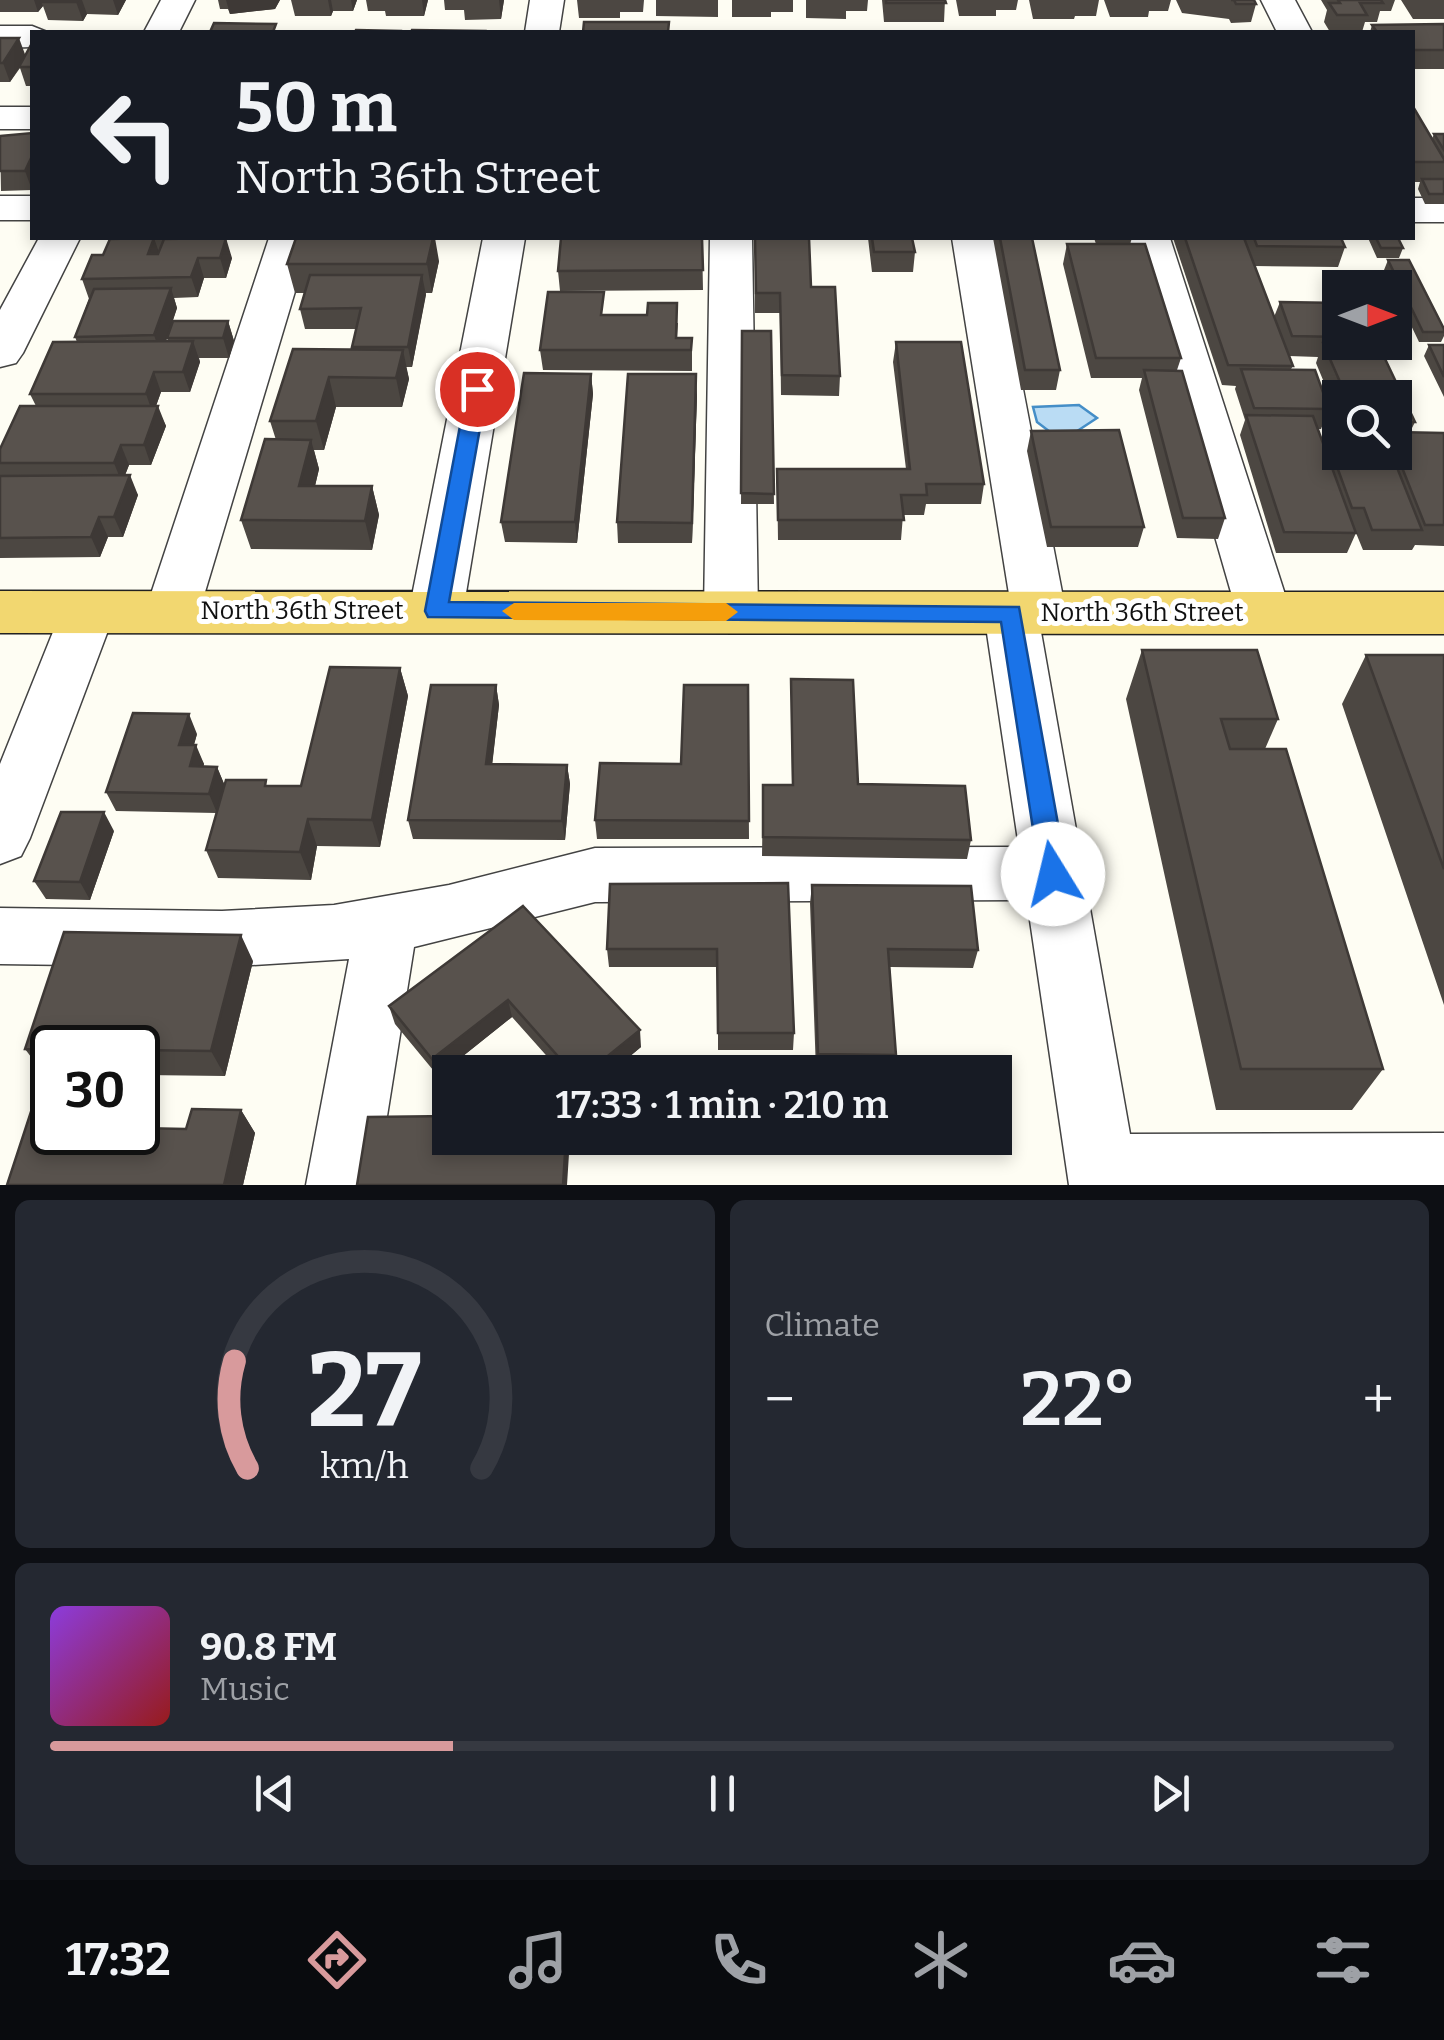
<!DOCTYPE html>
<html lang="en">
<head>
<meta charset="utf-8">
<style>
  :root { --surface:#171b24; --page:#242831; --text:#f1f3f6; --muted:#9ea1a6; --line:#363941; --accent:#d89a9c }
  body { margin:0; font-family:Bitter,serif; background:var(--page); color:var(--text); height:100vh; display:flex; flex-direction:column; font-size:38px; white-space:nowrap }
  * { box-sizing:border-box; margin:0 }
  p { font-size:32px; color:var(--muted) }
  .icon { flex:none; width:55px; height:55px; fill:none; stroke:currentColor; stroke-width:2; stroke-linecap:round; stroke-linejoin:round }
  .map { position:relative; height:1185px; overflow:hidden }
  .details { display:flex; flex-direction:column; gap:15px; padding:15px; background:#0d0f14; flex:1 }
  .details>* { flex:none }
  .banner { position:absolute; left:30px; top:30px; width:1385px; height:210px; border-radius:0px; box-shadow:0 5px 15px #0003; background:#171b24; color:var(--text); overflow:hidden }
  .needle { width:65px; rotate:90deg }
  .fabs { position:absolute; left:1322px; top:270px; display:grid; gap:20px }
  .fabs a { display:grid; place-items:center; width:90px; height:90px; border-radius:0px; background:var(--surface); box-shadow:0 5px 15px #0003; font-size:50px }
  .speed { position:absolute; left:30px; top:1025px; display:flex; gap:20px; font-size:50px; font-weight:700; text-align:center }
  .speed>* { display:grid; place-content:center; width:130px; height:130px; border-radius:50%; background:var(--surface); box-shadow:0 5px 15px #0003; line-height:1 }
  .speed .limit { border:5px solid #111; border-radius:15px; background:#fff; color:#111 }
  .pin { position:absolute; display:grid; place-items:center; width:85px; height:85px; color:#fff; margin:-42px; border:5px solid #fff; border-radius:50%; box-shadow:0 2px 10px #0007 }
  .me { position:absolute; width:110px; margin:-55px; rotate:351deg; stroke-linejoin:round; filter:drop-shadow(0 0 8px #0008) }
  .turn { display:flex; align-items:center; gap:35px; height:210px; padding:0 40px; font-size:45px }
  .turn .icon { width:130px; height:130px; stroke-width:2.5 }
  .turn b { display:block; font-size:70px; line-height:85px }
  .big { font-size:75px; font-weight:600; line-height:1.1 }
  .details .widget { flex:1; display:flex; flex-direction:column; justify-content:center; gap:15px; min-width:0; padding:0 35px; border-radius:15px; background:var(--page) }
  .details .dial { align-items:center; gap:0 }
  .dial svg { height:260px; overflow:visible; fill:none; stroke:var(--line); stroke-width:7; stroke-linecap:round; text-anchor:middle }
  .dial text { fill:var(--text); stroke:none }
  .song { display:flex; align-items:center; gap:30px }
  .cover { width:120px; height:120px; border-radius:15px; background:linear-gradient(135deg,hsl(270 70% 55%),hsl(0 70% 35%)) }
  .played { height:10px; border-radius:5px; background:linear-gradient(90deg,var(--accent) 30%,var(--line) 30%) }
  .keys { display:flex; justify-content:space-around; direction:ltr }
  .heat { display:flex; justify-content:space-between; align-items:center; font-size:55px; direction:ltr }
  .details .tiles { flex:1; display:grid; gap:15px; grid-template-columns:1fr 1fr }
  .widget:last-child { grid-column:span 2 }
  .trip { position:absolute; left:432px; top:1055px; width:580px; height:100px; border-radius:0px; background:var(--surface); box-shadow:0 5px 15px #0003; font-weight:600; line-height:100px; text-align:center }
  .dock { display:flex; height:160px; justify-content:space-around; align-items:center; background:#090b0e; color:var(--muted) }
  .dock .icon { width:70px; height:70px }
  .dock .current { color:var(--accent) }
  .dock b { font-size:45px; color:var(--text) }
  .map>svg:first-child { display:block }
</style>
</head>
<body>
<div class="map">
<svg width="1444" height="1185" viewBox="0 0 1444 1185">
  <rect width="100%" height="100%" fill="#fefdf3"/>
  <path fill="#badcf4" stroke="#458ec7" stroke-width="2.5" d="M1079 405 1097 418 1062 441 1037 422 1033 407Z"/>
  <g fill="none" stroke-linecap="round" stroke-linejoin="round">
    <defs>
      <path id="minor" d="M161 0H195L179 32H144Z
        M530 0H564L559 32H525Z
        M1261 0H1295L1312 32H1277Z
        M0 26H32L47 32H32V47L0 48Z
        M0 107H32V129H0Z
        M0 196H32V220H0Z
        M1412 198H1444V222H1412Z
        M39 238H80L23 353 16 363 0 367V310Z
        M269 238H311L199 612 191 626 172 632 153 626 145 612Z
        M483 238H525L463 611 455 625 436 631 417 625 409 611Z
        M710 238H752L758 612 750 626 731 632 712 626 704 612Z
        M952 238H994L1066 613 1058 627 1041 632 1130 1134 1444 1133V1185H1069L1027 900 595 902 414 947 376 1185H306L349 959 222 967 0 964V908L222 911 334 905 449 885 595 848 1019 847 984 613 992 599 1009 594Z
        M1129 238H1170L1291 613 1283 627 1264 633 1245 627 1237 613Z
        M88 592 107 598 115 612 30 838 21 856 0 864V764L61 612 69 598Z"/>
      <path id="major" d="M0 591 1444 592V634L0 633Z"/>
    </defs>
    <use href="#minor" stroke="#434343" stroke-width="3"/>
    <use href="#major" stroke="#212121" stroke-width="3"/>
    <use href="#minor" fill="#fff" fill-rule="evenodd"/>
    <use href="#major" fill="#f2d770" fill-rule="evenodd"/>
  </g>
  <path fill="#4c4742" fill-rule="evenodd" d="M0 0H126L118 15 87 14 83 21 48 20 43 6 38 12H0Z
    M218 0H280L275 9 230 14 228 9H220Z
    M291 0H357L353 11H333L331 16H295Z
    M366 0H428L424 16H386L385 11H368Z
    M444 0H504L501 19 465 20 464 10H445Z
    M577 0H644L643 12H620V18H579Z
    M656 0H718V17L656 16Z
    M732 0H793V12H771V17H732Z
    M806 0H868L867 11H846V19L806 18Z
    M882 0H945L944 22H884Z
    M956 0H1018L1016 10H996V16H959Z
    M1029 0H1099L1096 16H1075L1074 19H1033Z
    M1104 0H1171L1168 11H1149L1148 17H1110Z
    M1176 0H1254L1256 4 1251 22 1231 23 1229 19 1182 13Z
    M1321 0H1395L1391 11H1380L1377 22H1365L1362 32H1370L1372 25 1444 24V69H1412V32H1318H1330L1324 22 1327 10Z
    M1401 0H1444V19H1413Z
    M0 38 26 56 32 43V86H26L20 68 10 82H0Z
    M1412 105 1432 139 1434 134H1444V204H1425L1418 189 1420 182H1412Z
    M32 133V190L1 191 0 136Z
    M127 238H180L179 239 232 258 226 278H204L198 297 174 298 177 308 166 341H168L167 338 228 321 234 341 229 358H199L200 362 190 392H161L156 406 166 426 151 465H129L125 475 138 495 123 537H108L100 557 0 558V449L36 406 30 394 77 342 75 337 89 299 82 279 103 255Z
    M702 238 703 290 560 291 558 271Z
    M755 238 811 287 840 376 839 396 781 395 780 313H755Z
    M868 238H912L915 252 913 272H872Z
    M993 238H1032L1060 370 1056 390H1021Z
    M1094 238H1132L1130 244 1181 358 1177 370 1225 518 1218 539 1177 538 1139 390 1142 378H1091L1063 264 1067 244H1096Z
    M1173 238H1341L1345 247 1338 267 1255 266 1274 317 1280 302 1340 303V342H1385L1381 351 1415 422 1410 432 1444 433V546L1415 545 1412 550H1363L1354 528 1356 533 1347 553H1276L1240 435 1245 420 1235 389 1236 386 1222 385ZM1289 356 1318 357 1316 363 1340 421V398H1395V452H1379L1384 465 1336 464 1333 471 1318 429H1321L1329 409 1291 369 1293 366Z
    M1368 238H1398L1403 248 1399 258H1377Z
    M1388 260 1444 329V336L1441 342H1419L1395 292V288H1393L1384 270Z
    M439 261 432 293H426L412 367H406L409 379 402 407H336L324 450H314L319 469 315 486H372L379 515 372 550 251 549 241 520 276 440 270 421 352 350 356 329H305L300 309 304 293H295L287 264Z
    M605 315 678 323 677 338H692V371L543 370 540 350Z
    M742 331H771L774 504H741Z
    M896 342 984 484 981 504H926L924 515H903L901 540H778L777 469H906L893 362Z
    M1429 345H1444V397L1424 356Z
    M591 374 593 394 577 543 505 542 501 522Z
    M697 395 692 543H618L617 522Z
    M1031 431 1144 527 1138 547H1047L1027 451Z
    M1142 650 1278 719 1265 749 1383 1069 1352 1110H1216L1126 699Z
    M1366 655H1444V1005L1342 704Z
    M400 668 408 696 380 847 317 846 311 880 218 878 206 850 216 813 116 811 106 792 197 734 194 745 204 764 203 767H217L224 784 301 786Z
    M791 679 858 784 971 840 967 859 762 856 763 785H792Z
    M496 685 499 705 492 764 567 765 570 784 565 840 413 839 408 820Z
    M748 685 749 839H597L595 820 681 764Z
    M114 831 90 900 46 899 34 881Z
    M788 883 794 1033 793 1050H718V967H609L607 949Z
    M812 885 978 950 973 968 890 967 896 1055 893 1071H816L810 903Z
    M523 906 641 1047 611 1072H561L512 1017 438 1076 395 1024 389 1006Z
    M253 961 225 1076 145 1075 160 1097 152 1128 186 1129 241 1110 255 1133 243 1185H7L44 1074 25 1049ZM52 1048H138V1132H52Z"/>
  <path fill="#3e3936" d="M34 0H46L41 2 43 6 38 12Z
    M78 0H82L87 14 83 21 76 2Z
    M113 0H126L118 15Z
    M226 0H280L275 9 230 14Z
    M328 0H331L333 11 331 16Z
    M351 0H357L353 11Z
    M422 0H428L424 16Z
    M499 0H504L501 19Z
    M19 38 26 57 10 82 3 63Z
    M32 156V190L25 171Z
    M154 238 161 258 148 254Z
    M226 238 232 258 226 278 220 258Z
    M433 238H435L439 261 432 293 427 264Z
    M198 258 204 278 198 297 191 277Z
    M422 275 426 295 412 367 408 347Z
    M171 288 177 308 161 356 154 335Z
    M228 321 234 341 229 358 223 338Z
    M193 341 200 362 190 392 183 372Z
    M403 350 409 379 402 407 396 378Z
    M154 372 161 392 153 414 146 394Z
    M591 374 593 394 577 543 575 522Z
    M696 374 697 395 692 543V523Z
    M329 377 336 407 324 450 316 421Z
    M158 406 166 426 151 465 144 445Z
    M311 440 319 469 308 515 299 486Z
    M121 445 129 465 122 483 114 463Z
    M130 475 138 495 123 537 114 517Z
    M372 486 379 515 372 550 365 521Z
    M99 517 108 537 100 557 91 537Z
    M400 668 408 696 380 847 372 820Z
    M496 685 499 705 490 784 486 764Z
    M189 714 197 734 188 764 179 745Z
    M196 745 204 764 198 786 190 766Z
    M567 765 570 784 565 840 562 821Z
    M217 767 225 786 217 813 209 794Z
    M104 812 114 831 90 900 80 882Z
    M308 819 317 846 311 880 300 852Z
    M241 935 253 961 225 1076 211 1051Z
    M508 1000 512 1017 438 1076 432 1059Z
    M640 1030 641 1047 611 1072H588Z
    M144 1073 160 1097 145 1151 138 1132V1097Z
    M241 1110 255 1133 243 1185H224Z
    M566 1138H570L567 1185H563Z"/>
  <path fill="#58524d" stroke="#3e3936" stroke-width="2.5" d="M42 0H78L76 2H41Z
    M886 0H945L946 3H886Z
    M1231 0H1254L1256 4H1236L1234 0Z
    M1338 0H1381L1383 3H1360L1367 15H1337L1329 3H1340Z
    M584 22H669L668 32H583Z
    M214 23 276 24 273 32H210Z
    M1444 24V50H1412V32H1377L1372 25Z
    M356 30 401 31V32H355Z
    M412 30 484 31 483 32H411Z
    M0 38H19L3 63H0Z
    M32 43V67H19Z
    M1412 105 1444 159V162H1412Z
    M32 133V156L25 171H0V136Z
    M1434 134H1444V150Z
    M1422 179H1444V194H1429Z
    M154 238 148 254H158L164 239 226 238 220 258H198L191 277 82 279 92 255H103L110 239Z
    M296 238H433L427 264H287Z
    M561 238H702L703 270 558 271Z
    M755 238H809L811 287H835L840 376 782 375 780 293H756Z
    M872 238H912L915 252H874Z
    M1000 238H1032L1060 370H1025Z
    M1185 238H1244L1293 366 1228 365Z
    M1254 238H1341L1345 247 1257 246Z
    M1376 238H1398L1403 248H1381Z
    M1067 244H1145L1181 358H1096Z
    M1388 260H1409L1444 329V332H1423Z
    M310 275H422L408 347H352L361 308 300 309Z
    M171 288 154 335 75 337 94 289Z
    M548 292H604L601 315H647L648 303H677L676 338H692L691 350H540Z
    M1280 302 1340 303V337L1292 336Z
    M173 321H228L223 338H167Z
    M742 331H771L774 494 741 493Z
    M193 341 183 372H154L146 394H30L53 342Z
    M896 342H961L984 484H926L927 495H901L904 520H778L777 469H910Z
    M1377 342 1415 422H1395V398H1347L1323 343Z
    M1429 345H1444V377Z
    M293 349 403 350 396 378 329 377 316 421H270Z
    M1241 369 1315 370 1329 409 1254 408Z
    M1144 370 1182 371 1225 518H1183Z
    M524 373 591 374 575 522H501Z
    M628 374H696L692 523 617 522Z
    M20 406H158L144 445H121L114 463H0V449Z
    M1246 415 1313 416 1356 533 1284 532Z
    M1119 430 1144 527H1051L1031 431Z
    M1395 432 1444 433V525H1425L1395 450Z
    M265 439 311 440 299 486H372L365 521 241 520Z
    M1336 464 1396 465 1422 530H1372L1364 508H1352Z
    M130 475 114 517H99L91 537 0 538V476Z
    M1142 650H1257L1278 719H1221L1230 749H1286L1383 1069H1241Z
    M1366 655H1444V869Z
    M330 667 400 668 372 820 308 819 300 852 206 850 226 780H266L265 786H301Z
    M791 679 853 680 858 784 965 786 971 840 763 837V785H793Z
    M431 685H496L486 764 567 765 562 821 408 820Z
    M684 685H748L749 821 595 820 600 763 681 764Z
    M133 713 189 714 179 745H196L190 766 217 767 209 794 106 792Z
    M61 812H104L80 882 34 881Z
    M788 883 794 1033H718L717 949H607L610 884Z
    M812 885 971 886 978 950 888 949 896 1055 818 1054Z
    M523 906 640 1030 588 1072H572L508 1000 432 1059 389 1006Z
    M64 932 241 935 211 1051 138 1050V1048H52V1050L25 1049Z
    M44 1072H52V1132H138V1128L186 1129 192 1109 241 1110 224 1185H7Z
    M138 1073H144L138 1097Z
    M450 1116V1138H566L563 1185H357L368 1117Z"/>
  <path fill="#1a73e8" stroke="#114b97" stroke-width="2.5" d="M477 382 487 389 449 602 1019 607 1067 874 1063 882 1053 885 1044 882 1040 874 1001 622 428 617 425 611 467 389Z"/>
  <path fill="#f59e0b" d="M514 603H726L738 612 726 621 514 620 502 611Z"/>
  <g text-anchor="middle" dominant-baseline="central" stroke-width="10" stroke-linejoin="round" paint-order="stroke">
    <g font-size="25" fill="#101010" stroke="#fff">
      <text x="302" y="611">North 36th Street</text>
      <text x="1142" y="613">North 36th Street</text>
    </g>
  </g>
</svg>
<div class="fabs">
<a><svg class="needle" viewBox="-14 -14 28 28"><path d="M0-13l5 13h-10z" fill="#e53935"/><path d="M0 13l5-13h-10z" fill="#9ea1a6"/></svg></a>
<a><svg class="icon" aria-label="search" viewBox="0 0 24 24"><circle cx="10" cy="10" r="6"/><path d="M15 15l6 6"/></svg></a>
</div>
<div class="speed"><div class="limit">30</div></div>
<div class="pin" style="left:477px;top:389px;background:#d93025"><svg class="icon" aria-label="arrive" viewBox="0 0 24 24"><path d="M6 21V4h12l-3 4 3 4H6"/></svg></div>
<svg class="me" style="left:1053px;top:874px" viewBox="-20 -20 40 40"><circle r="19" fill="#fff"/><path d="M0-13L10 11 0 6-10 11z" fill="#1a73e8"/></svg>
<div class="trip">17:33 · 1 min · 210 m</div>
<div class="banner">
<div class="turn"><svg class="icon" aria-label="left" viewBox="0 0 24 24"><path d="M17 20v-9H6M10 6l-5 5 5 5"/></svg><div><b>50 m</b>North 36th Street</div></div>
</div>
</div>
<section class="details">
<div class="tiles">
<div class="widget dial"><svg viewBox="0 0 100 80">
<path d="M14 69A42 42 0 1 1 86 69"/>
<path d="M14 69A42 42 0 0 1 10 36" stroke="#d89a9c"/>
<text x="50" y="56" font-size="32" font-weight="700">27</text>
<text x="50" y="72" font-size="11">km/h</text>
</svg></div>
<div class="widget"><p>Climate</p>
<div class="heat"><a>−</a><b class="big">22°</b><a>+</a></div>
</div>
<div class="widget">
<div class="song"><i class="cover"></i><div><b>90.8 FM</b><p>Music</p></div></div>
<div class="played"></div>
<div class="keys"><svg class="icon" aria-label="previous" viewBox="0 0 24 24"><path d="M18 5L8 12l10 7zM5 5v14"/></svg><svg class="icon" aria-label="pause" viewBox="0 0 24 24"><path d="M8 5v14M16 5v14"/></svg><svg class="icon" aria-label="next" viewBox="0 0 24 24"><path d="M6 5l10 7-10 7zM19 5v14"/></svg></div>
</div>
</div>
</section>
<nav class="dock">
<b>17:32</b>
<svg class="icon current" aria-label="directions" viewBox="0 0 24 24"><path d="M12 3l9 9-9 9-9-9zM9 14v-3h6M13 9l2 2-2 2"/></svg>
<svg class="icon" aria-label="music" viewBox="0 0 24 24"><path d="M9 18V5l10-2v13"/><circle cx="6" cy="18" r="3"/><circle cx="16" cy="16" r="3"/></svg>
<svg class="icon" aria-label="phone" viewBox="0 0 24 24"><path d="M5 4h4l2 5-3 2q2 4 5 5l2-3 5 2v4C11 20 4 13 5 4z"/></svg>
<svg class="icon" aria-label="climate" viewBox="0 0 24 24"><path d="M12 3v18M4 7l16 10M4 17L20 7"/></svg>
<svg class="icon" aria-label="car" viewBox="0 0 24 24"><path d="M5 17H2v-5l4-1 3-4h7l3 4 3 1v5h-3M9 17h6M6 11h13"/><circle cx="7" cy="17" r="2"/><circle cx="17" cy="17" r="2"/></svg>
<svg class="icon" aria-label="filters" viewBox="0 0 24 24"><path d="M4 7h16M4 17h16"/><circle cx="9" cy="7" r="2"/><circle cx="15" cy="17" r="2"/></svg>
</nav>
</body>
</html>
